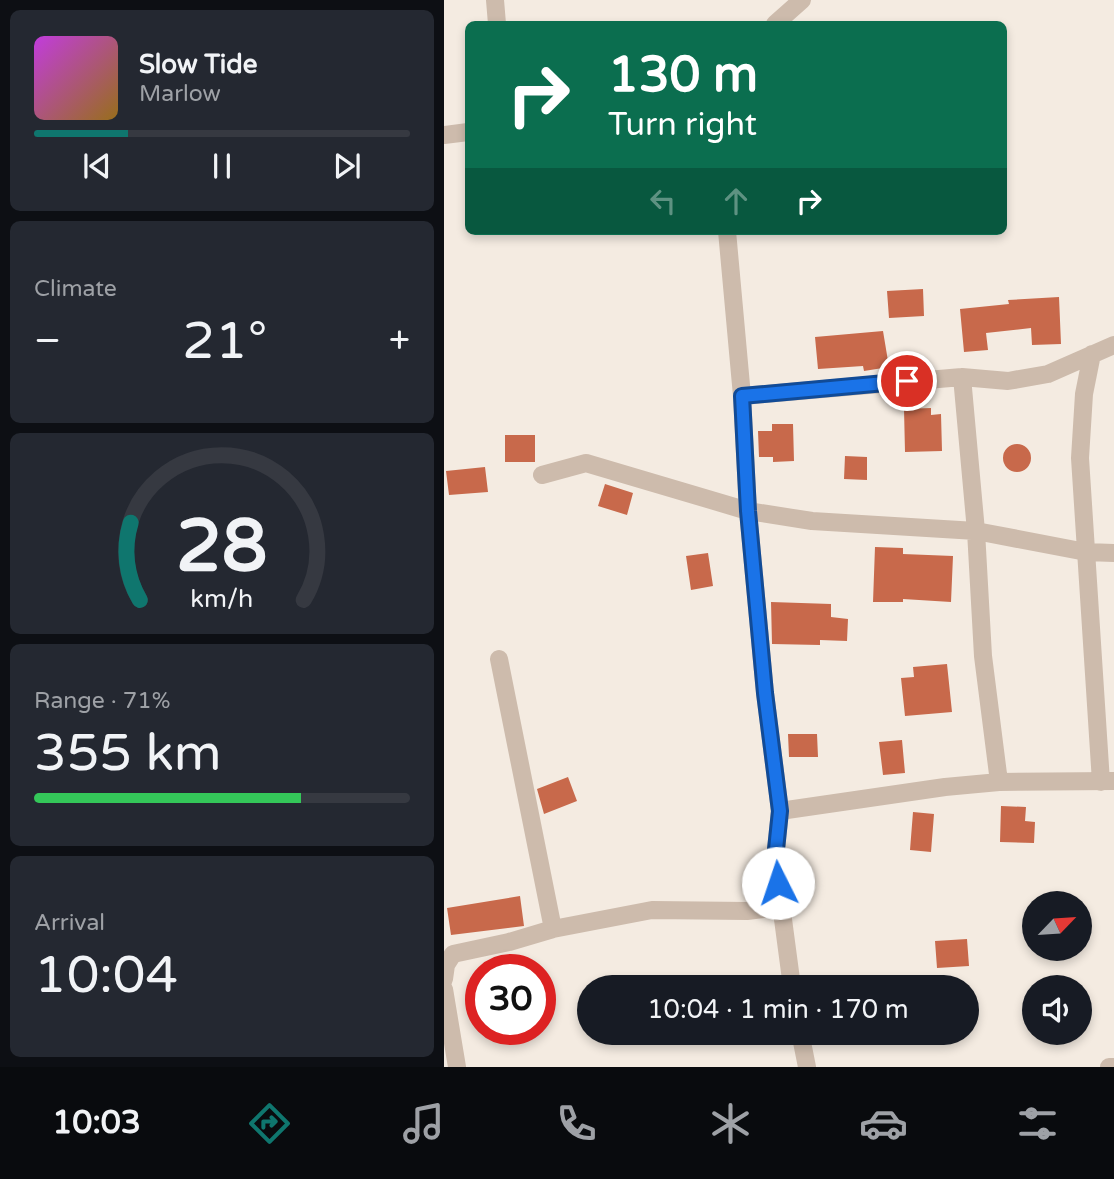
<!DOCTYPE html>
<html lang="en">
<head>
<meta charset="utf-8">
<style>
  :root { --surface:#171b24; --page:#242831; --text:#f1f3f6; --muted:#9ea1a6; --line:#363941; --accent:#0f766e }
  body { margin:0; font-family:"Varela Round",sans-serif; background:var(--page); color:var(--text); height:100vh; display:flex; flex-direction:column; font-size:26px; white-space:nowrap }
  * { box-sizing:border-box; margin:0 }
  p { font-size:23px; color:var(--muted) }
  .icon { flex:none; width:38px; height:38px; fill:none; stroke:currentColor; stroke-width:2; stroke-linecap:round; stroke-linejoin:round }
  .map { position:relative; flex:1; overflow:hidden }
  .side { display:flex; flex-direction:column; gap:10px; padding:10px; background:#0d0f14; width:444px }
  .side>* { flex:none }
  .guide { position:absolute; left:21px; top:21px; width:542px; height:214px; border-radius:10px; box-shadow:0 4px 10px #0003; background:#0b6e4f; color:#fff; overflow:hidden }
  .needle { width:46px; rotate:65deg }
  .buttons { position:absolute; left:578px; top:891px; display:grid; gap:14px }
  .buttons a { display:grid; place-items:center; width:70px; height:70px; border-radius:50%; background:var(--surface); box-shadow:0 4px 10px #0003; font-size:35px }
  .speed { position:absolute; left:21px; top:954px; display:flex; gap:14px; font-size:35px; font-weight:700; text-align:center }
  .speed>* { display:grid; place-content:center; width:91px; height:91px; border-radius:50%; background:var(--surface); box-shadow:0 4px 10px #0003; line-height:1 }
  .speed .limit { border:10px solid #d22; background:#fff; color:#111 }
  .pin { position:absolute; display:grid; place-items:center; width:60px; height:60px; color:#fff; margin:-30px; border:4px solid #fff; border-radius:50%; box-shadow:0 2px 7px #0007 }
  .me { position:absolute; width:77px; margin:-38px; rotate:356deg; stroke-linejoin:round; filter:drop-shadow(0 0 5px #0008) }
  .turn { display:flex; align-items:center; gap:24px; height:147px; padding:0 28px; font-size:32px }
  .turn .icon { width:91px; height:91px; stroke-width:2.5 }
  .turn b { display:block; font-size:49px; line-height:60px }
  .lanes { display:flex; align-items:center; height:66px; padding:0 28px; background:#0003; justify-content:center; gap:35px; direction:ltr }
  .lanes .off { opacity:.35 }
  .big { font-size:52px; font-weight:600; line-height:1.1 }
  .side .tile { flex:1; display:flex; flex-direction:column; justify-content:center; gap:10px; min-width:0; padding:0 24px; border-radius:10px; background:var(--page) }
  .side .dial { align-items:center; gap:0 }
  .dial svg { height:182px; overflow:visible; fill:none; stroke:var(--line); stroke-width:7; stroke-linecap:round; text-anchor:middle }
  .dial text { fill:var(--text); stroke:none }
  .song { display:flex; align-items:center; gap:21px }
  .cover { width:84px; height:84px; border-radius:10px; background:linear-gradient(135deg,hsl(290 70% 55%),hsl(40 70% 35%)) }
  .played { height:7px; border-radius:4px; background:linear-gradient(90deg,var(--accent) 25%,var(--line) 25%) }
  .keys { display:flex; justify-content:space-around; direction:ltr }
  .heat { display:flex; justify-content:space-between; align-items:center; font-size:38px; direction:ltr }
  .charge { height:10px; border-radius:5px; background:linear-gradient(90deg,#34c759 71%,var(--line) 0) }
  .trip { position:absolute; left:133px; top:975px; width:402px; height:70px; border-radius:35px; background:var(--surface); box-shadow:0 4px 10px #0003; font-weight:600; line-height:70px; text-align:center }
  .dock { display:flex; height:112px; justify-content:space-around; align-items:center; background:#090b0e; color:var(--muted) }
  .dock .icon { width:49px; height:49px }
  .dock .on { color:var(--accent) }
  .dock b { font-size:32px; color:var(--text) }
  main { display:flex; flex:1; min-height:0 }
  .map>svg:first-child { display:block }
</style>
</head>
<body>
<main>
<section class="side">
<div class="tile">
<div class="song"><i class="cover"></i><div><b>Slow Tide</b><p>Marlow</p></div></div>
<div class="played"></div>
<div class="keys"><svg class="icon" aria-label="previous" viewBox="0 0 24 24"><path d="M18 5L8 12l10 7zM5 5v14"/></svg><svg class="icon" aria-label="pause" viewBox="0 0 24 24"><path d="M8 5v14M16 5v14"/></svg><svg class="icon" aria-label="next" viewBox="0 0 24 24"><path d="M6 5l10 7-10 7zM19 5v14"/></svg></div>
</div>
<div class="tile"><p>Climate</p>
<div class="heat"><a>−</a><b class="big">21°</b><a>+</a></div>
</div>
<div class="tile dial"><svg viewBox="0 0 100 80">
<path d="M14 69A42 42 0 1 1 86 69"/>
<path d="M14 69A42 42 0 0 1 10 35" stroke="#0f766e"/>
<text x="50" y="56" font-size="32" font-weight="700">28</text>
<text x="50" y="72" font-size="11">km/h</text>
</svg></div>
<div class="tile"><p>Range · 71%</p><b class="big">355 km</b><div class="charge"></div></div>
<div class="tile"><p>Arrival</p><b class="big">10:04</b></div>
</section>
<div class="map">
<svg width="670" height="1067" viewBox="0 0 670 1067">
  <rect width="100%" height="100%" fill="#f4ebe1"/>
  <path fill="#c8694b" d="M479 289 480 316 445 318 443 291Z
    M615 297 617 344 588 345 587 328 542 333 544 350 520 352 516 309 565 304 564 300Z
    M439 331 445 367 420 371 419 366 374 369 371 337Z
    M487 408V415L497 414 498 451 461 452 460 409Z
    M328 424H349L350 461 329 462V457H315L314 431H328Z
    M61 435H91V462H61Z
    M559 458a14 14 0 1 1 28 0a14 14 0 1 1-28 0Z
    M401 456 423 457V480L400 479Z
    M41 467 44 492 5 495 2 471Z
    M161 484 189 493 183 515 154 506Z
    M431 547 459 548V554L509 556 507 602 459 599V602H429Z
    M264 553 269 586 247 590 242 556Z
    M327 602 387 604V617L404 619 403 641 376 640V645L328 644Z
    M503 664 508 712 461 716 457 678 470 677 469 667Z
    M344 734H373L374 757H345Z
    M458 740 461 773 439 775 435 742Z
    M124 777 133 801 100 814 93 789Z
    M557 806 582 807 581 821 591 822 590 843 556 842Z
    M469 812 490 814 487 852 466 850Z
    M76 896 80 926 7 935 3 908Z
    M523 939 525 966 493 968 491 941Z"/>
  <g fill="none" stroke-linecap="round" stroke-linejoin="round">
    <path stroke="#cdbbac" stroke-width="18" d="M51 0 53 24
      M331 24 358 0
      M0 135 24 132
      M283 231 298 396 304 511 321 693 336 811 331 859 348 987
      M648 354 640 394 636 458 657 782
      M518 377 532 531 539 656 555 782
      M298 396 518 377 564 381 604 374 670 345
      M98 475 142 463 304 511 368 521 532 531 642 552 670 553
      M55 659 109 929
      M336 811 501 787 555 782 670 781
      M0 979 2 965 9 954 65 942 109 929 208 910 303 911 338 907
      M0 989 13 1067
      M356 1032 363 1067
      M665 1067H670"/>
  </g>
  <g fill="none" stroke-linecap="round" stroke-linejoin="round">
    <defs>
      <path id="route" d="M334 883 331 859 336 811 321 693 304 511 298 396 463 381"/>
    </defs>
    <use href="#route" stroke="#114b97" stroke-width="18"/>
    <use href="#route" stroke="#1a73e8" stroke-width="12"/>
  </g>
</svg>
<div class="buttons">
<a><svg class="needle" viewBox="-14 -14 28 28"><path d="M0-13l5 13h-10z" fill="#e53935"/><path d="M0 13l5-13h-10z" fill="#9ea1a6"/></svg></a>
<a><svg class="icon" aria-label="sound" viewBox="0 0 24 24"><path d="M4 9h4l5-4v14l-5-4H4zM17 9q2 3 0 6"/></svg></a>
</div>
<div class="speed"><div class="limit">30</div></div>
<div class="pin" style="left:463px;top:381px;background:#d93025"><svg class="icon" aria-label="arrive" viewBox="0 0 24 24"><path d="M6 21V4h12l-3 4 3 4H6"/></svg></div>
<svg class="me" style="left:334px;top:883px" viewBox="-20 -20 40 40"><circle r="19" fill="#fff"/><path d="M0-13L10 11 0 6-10 11z" fill="#1a73e8"/></svg>
<div class="trip">10:04 · 1 min · 170 m</div>
<div class="guide">
<div class="turn"><svg class="icon" aria-label="right" viewBox="0 0 24 24"><path d="M7 20v-9h11M14 6l5 5-5 5"/></svg><div><b>130 m</b>Turn right</div></div>
<div class="lanes"><svg class="icon off" aria-label="left" viewBox="0 0 24 24"><path d="M17 20v-9H6M10 6l-5 5 5 5"/></svg><svg class="icon off" aria-label="ahead" viewBox="0 0 24 24"><path d="M12 20V5M6 11l6-6 6 6"/></svg><svg class="icon" aria-label="right" viewBox="0 0 24 24"><path d="M7 20v-9h11M14 6l5 5-5 5"/></svg></div>
</div>
</div>
</main>
<nav class="dock">
<b>10:03</b>
<svg class="icon on" aria-label="directions" viewBox="0 0 24 24"><path d="M12 3l9 9-9 9-9-9zM9 14v-3h6M13 9l2 2-2 2"/></svg>
<svg class="icon" aria-label="music" viewBox="0 0 24 24"><path d="M9 18V5l10-2v13"/><circle cx="6" cy="18" r="3"/><circle cx="16" cy="16" r="3"/></svg>
<svg class="icon" aria-label="phone" viewBox="0 0 24 24"><path d="M5 4h4l2 5-3 2q2 4 5 5l2-3 5 2v4C11 20 4 13 5 4z"/></svg>
<svg class="icon" aria-label="climate" viewBox="0 0 24 24"><path d="M12 3v18M4 7l16 10M4 17L20 7"/></svg>
<svg class="icon" aria-label="car" viewBox="0 0 24 24"><path d="M5 17H2v-5l4-1 3-4h7l3 4 3 1v5h-3M9 17h6M6 11h13"/><circle cx="7" cy="17" r="2"/><circle cx="17" cy="17" r="2"/></svg>
<svg class="icon" aria-label="filters" viewBox="0 0 24 24"><path d="M4 7h16M4 17h16"/><circle cx="9" cy="7" r="2"/><circle cx="15" cy="17" r="2"/></svg>
</nav>
</body>
</html>
